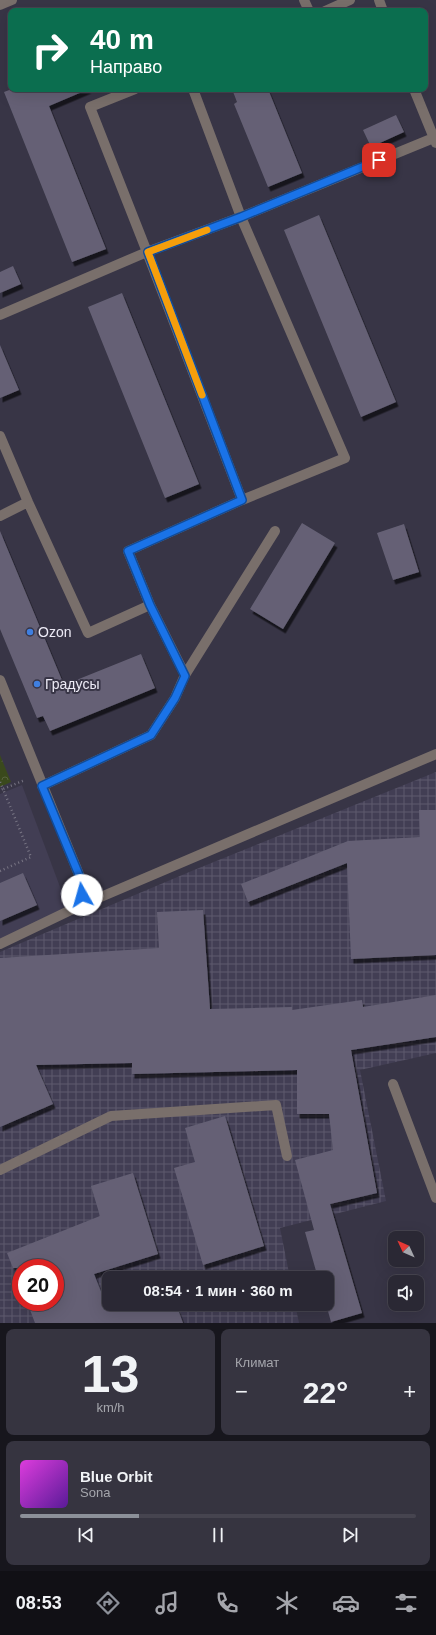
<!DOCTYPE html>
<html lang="ru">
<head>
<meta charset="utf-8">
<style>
  :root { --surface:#2a2834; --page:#363440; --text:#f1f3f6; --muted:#a5a6ac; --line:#46444f; --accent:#8c9099 }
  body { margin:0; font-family:Arial,sans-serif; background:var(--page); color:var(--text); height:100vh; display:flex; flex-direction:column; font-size:15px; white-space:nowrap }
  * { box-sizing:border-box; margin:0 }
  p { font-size:13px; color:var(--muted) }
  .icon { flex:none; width:22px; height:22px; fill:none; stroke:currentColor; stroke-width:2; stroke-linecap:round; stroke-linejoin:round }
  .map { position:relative; height:1323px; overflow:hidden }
  .details { display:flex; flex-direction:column; gap:6px; padding:6px; background:#17161d; flex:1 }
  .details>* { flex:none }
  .hud { position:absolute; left:8px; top:8px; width:420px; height:84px; border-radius:8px; box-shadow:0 4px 16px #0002,0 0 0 1px var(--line); background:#0b6e4f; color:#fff; overflow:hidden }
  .needle { width:26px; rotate:314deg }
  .controls { position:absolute; left:388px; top:1231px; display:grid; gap:8px }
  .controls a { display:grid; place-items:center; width:36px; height:36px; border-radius:8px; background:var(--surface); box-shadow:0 4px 16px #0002,0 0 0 1px var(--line); font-size:20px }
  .speed { position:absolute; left:12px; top:1259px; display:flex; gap:8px; font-size:20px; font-weight:700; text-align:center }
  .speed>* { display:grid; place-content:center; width:52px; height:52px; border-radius:50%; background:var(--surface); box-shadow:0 4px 16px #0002,0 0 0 1px var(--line); line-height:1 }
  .speed .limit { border:6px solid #d22; background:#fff; color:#111 }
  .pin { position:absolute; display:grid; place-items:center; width:34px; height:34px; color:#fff; margin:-17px; border-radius:8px; box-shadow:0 2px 6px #0006 }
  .me { position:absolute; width:44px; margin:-22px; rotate:353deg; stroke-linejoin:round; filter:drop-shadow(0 0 3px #0008) }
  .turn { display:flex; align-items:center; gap:14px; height:84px; padding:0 16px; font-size:18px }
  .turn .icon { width:52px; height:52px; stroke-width:2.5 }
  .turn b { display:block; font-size:28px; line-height:34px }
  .big { font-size:30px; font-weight:700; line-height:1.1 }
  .details .widget { flex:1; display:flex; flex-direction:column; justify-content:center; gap:6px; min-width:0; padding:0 14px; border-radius:8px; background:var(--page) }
  .details .dial { align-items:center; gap:0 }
  .dial b { font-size:52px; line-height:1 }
  .song { display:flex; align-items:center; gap:12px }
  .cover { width:48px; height:48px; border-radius:6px; background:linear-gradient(135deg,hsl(300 70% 55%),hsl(270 70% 35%)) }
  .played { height:4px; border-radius:2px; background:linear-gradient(90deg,var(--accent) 30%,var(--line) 30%) }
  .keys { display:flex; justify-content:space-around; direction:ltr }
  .heat { display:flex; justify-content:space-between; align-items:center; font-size:22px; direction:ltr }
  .details .tiles { flex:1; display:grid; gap:6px; grid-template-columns:1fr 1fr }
  .widget:last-child { grid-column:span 2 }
  .trip { position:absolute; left:102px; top:1271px; width:232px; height:40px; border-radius:8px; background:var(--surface); box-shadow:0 4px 16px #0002,0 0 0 1px var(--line); font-weight:700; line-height:40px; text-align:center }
  .dock { display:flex; height:64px; justify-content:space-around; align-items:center; background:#111015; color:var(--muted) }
  .dock .icon { width:28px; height:28px }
  .dock .on { color:var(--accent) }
  .dock b { font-size:18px; color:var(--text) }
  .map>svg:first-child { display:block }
</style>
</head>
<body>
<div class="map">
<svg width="436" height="1323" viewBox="0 0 436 1323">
  <defs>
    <pattern id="industrial-grid" width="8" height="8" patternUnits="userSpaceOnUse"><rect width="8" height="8" fill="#423e54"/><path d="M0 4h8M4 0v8" fill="none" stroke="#5e5a6d"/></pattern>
    <pattern id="park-crowns" width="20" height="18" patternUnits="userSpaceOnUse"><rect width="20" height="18" fill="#3a491c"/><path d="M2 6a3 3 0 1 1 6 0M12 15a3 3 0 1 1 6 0" fill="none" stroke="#57633e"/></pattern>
    <filter id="shadow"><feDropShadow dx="2.5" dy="4.5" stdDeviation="0" flood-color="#0009"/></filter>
  </defs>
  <rect width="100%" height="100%" fill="#383546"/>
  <path fill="#423e54" d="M22 785 69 911 0 943V794Z"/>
  <path fill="url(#industrial-grid)" fill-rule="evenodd" d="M436 772V1053L360 1070 386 1201 280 1228 290 1278H109V1304H295L299 1323H0V952L194 870ZM21 1268H55V1302H21Z"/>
  <path fill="url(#park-crowns)" d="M0 755 11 782 0 787Z"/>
  <path fill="#656175" filter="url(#shadow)" d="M12 89H89L49 106 106 249 72 262 4 92Z
    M232 89H268L302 173 268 187 234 104 237 102Z
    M396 115 404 132 371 147 363 130Z
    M319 215 396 402 361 417 284 230Z
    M13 266 21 284 0 293V272Z
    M122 293 199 484 165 498 88 307Z
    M0 345 19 390 0 398Z
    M302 523 335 543 283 629 250 609Z
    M404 524 419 572 393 580 377 533Z
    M0 531 64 685 141 654 155 688 50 731 43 716 37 718 0 629Z
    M419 810H436V955L351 959 347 863 248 902 241 884 348 841 420 837Z
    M23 873 37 905 0 921V883Z
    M203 910 210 1009 292 1007V1010L362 1000 363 1007 436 995V1037L351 1050 377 1193 330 1204 362 1313 331 1322 326 1304 327 1278H318L305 1232 314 1230 295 1160 333 1150 329 1114H297V1070L132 1074V1063L36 1065 53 1104 0 1127V958L159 948 157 912Z
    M225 1116 264 1246 203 1265 174 1168 195 1162 185 1128Z
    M133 1173 158 1254 94 1274 106 1304H176L183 1323H35L27 1302H55V1268H13L7 1253 100 1216 91 1186Z"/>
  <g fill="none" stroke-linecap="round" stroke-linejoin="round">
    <path stroke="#787584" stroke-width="2.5" stroke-dasharray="1 3" stroke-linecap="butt" d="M0 782 3 789 0 790
      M0 871 31 857 3 789 25 780"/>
    <path stroke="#796f6b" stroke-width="10" d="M304 0 309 11
      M379 0 383 11
      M0 5 12 0
      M325 11 350 0
      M135 89 90 107 147 252 242 500
      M414 89 436 143
      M0 315 147 252 241 217 436 137
      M0 436 28 502 88 633 150 605 185 675
      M0 516 28 502
      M150 605 128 551 242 500 345 458 241 217 193 89
      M0 680 82 882V895L75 908
      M42 786 151 735 175 698 185 675 275 531
      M0 944 75 908 436 754
      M393 1084 436 1198
      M0 1170 111 1116 276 1105 287 1156"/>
  </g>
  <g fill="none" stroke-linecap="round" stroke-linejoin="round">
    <defs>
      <path id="route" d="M82 895V882L42 786 151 735 175 698 185 676 150 605 128 551 242 500 148 252 241 217 379 160"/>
    </defs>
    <use href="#route" stroke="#114b97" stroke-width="10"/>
    <use href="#route" stroke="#1a73e8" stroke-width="7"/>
    <path stroke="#f59e0b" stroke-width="7" d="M202 395 148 252 207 230"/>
  </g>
  <g fill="#3f7fe0" stroke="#383546" stroke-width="1.5">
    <circle cx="30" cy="632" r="4"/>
    <circle cx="37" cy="684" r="4"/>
  </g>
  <g text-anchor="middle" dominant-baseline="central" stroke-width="4" stroke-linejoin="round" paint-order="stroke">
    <g font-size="14" fill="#edebf6" stroke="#383546" text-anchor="start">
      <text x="38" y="632">Ozon</text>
      <text x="45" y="684">Градусы</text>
    </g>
  </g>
</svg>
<div class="controls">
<a><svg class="needle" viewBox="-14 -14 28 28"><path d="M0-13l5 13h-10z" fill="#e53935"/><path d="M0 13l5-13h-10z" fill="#a5a6ac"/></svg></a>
<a><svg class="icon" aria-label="sound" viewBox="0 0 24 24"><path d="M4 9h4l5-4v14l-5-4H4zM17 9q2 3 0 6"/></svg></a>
</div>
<div class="speed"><div class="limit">20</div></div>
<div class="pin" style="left:379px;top:160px;background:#d93025"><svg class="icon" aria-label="arrive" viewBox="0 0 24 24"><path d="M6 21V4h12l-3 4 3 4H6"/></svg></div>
<svg class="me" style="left:82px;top:895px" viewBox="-20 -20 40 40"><circle r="19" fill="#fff"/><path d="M0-13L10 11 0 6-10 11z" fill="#1a73e8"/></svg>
<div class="trip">08:54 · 1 мин · 360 m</div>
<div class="hud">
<div class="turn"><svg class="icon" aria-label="right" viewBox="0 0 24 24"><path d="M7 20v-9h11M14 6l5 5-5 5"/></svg><div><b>40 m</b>Направо</div></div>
</div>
</div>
<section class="details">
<div class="tiles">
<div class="widget dial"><b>13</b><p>km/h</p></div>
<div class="widget"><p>Климат</p>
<div class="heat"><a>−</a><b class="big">22°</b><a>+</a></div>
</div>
<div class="widget">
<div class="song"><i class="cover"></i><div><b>Blue Orbit</b><p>Sona</p></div></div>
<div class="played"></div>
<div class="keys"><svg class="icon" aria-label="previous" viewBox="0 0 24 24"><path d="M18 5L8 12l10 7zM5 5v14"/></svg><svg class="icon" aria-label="pause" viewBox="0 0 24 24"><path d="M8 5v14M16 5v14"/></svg><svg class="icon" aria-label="next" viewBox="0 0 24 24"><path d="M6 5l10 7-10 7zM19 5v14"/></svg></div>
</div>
</div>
</section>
<nav class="dock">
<b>08:53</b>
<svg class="icon on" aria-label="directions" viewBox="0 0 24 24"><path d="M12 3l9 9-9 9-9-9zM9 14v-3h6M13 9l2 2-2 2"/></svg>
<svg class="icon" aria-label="music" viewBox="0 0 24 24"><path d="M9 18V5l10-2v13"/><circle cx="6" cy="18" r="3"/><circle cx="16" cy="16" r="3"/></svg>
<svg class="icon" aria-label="phone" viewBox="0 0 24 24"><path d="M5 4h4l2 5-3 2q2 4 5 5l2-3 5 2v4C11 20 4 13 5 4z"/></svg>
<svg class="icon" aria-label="climate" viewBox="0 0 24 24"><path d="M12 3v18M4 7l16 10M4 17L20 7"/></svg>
<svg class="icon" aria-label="car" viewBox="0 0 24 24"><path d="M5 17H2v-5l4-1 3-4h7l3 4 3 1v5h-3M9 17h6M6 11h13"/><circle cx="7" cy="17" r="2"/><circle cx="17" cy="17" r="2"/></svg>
<svg class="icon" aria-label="filters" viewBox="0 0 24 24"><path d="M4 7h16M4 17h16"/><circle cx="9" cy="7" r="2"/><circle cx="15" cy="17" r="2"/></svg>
</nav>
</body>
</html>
